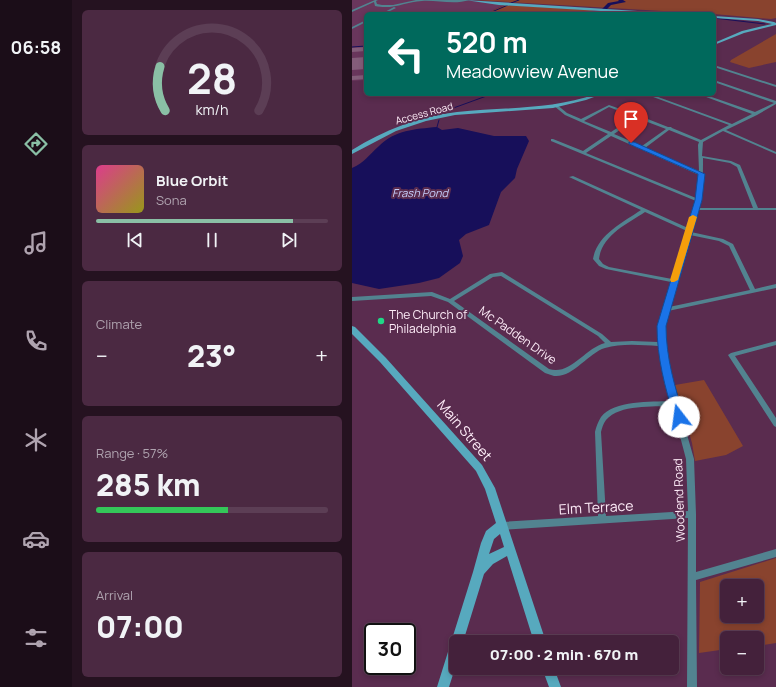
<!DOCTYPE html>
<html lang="en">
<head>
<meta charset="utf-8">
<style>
  :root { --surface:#44213b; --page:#4b2942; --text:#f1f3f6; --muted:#afa3af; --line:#5c3e55; --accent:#8abfa5 }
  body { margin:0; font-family:Manrope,sans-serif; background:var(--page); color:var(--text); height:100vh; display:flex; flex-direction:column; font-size:15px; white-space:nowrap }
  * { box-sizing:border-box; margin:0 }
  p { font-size:13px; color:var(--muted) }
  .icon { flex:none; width:22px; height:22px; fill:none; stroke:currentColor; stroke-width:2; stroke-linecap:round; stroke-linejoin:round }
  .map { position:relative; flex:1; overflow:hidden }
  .side { display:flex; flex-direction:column; gap:10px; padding:10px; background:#251220; width:280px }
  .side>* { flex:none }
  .guide { position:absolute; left:12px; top:12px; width:352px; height:84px; border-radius:6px; box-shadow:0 2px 6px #0003,0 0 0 1px var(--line); background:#00695c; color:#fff; overflow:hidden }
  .fabs { position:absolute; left:368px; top:579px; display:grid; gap:8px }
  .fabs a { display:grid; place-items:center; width:44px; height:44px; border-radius:6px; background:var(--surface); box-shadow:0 2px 6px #0003,0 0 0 1px var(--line); font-size:20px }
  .speed { position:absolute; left:12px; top:623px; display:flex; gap:8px; font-size:20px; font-weight:700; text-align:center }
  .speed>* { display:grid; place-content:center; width:52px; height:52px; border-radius:50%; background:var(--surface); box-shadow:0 2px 6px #0003,0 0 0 1px var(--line); line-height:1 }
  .speed .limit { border:2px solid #111; border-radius:6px; background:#fff; color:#111 }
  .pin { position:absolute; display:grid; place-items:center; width:34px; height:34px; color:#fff; margin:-41px -17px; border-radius:50% 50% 50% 0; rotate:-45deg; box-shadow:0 0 4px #0007 }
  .pin .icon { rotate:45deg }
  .me { position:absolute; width:44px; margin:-22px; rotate:345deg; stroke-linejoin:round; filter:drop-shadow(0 0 3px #0008) }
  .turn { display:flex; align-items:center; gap:14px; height:84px; padding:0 16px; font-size:18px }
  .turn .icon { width:52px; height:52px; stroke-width:2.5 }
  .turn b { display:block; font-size:28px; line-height:34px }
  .big { font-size:30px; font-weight:800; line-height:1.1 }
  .side .card { flex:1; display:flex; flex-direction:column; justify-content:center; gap:6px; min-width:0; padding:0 14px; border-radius:6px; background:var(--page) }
  .side .dial { align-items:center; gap:0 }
  .dial svg { height:104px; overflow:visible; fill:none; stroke:var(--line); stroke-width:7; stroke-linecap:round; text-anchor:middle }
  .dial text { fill:var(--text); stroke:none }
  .song { display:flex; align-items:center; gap:12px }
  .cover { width:48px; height:48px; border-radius:6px; background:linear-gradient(135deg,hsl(330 70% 55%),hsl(60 70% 35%)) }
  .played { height:4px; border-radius:2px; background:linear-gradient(90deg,var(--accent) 85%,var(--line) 85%) }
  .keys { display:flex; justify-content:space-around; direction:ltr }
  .heat { display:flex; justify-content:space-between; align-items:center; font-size:22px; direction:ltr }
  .charge { height:6px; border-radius:3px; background:linear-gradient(90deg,#34c759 57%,var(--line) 0) }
  .trip { position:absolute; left:97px; top:635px; width:230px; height:40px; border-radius:6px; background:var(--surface); box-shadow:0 2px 6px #0003,0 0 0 1px var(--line); font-weight:800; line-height:40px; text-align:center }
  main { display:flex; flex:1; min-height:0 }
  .dock { display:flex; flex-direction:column; width:72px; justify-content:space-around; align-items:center; background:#1b0d18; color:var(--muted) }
  .dock .icon { width:28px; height:28px }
  .dock .active { color:var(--accent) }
  .dock b { font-size:18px; color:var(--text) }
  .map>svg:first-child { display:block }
</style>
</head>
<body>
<main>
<nav class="dock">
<b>06:58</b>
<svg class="icon active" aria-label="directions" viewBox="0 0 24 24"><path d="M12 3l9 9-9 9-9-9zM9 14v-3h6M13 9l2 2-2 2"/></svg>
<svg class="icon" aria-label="music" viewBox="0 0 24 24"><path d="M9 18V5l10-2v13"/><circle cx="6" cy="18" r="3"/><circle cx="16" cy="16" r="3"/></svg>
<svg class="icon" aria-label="phone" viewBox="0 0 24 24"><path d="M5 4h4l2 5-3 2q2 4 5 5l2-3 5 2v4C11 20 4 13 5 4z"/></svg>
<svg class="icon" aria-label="climate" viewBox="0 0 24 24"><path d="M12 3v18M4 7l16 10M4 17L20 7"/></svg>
<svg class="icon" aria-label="car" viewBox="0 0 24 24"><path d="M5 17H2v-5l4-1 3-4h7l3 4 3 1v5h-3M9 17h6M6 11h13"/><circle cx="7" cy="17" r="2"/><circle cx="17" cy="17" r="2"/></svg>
<svg class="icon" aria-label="filters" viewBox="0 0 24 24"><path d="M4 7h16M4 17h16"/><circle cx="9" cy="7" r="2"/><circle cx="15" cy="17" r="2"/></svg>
</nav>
<section class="side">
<div class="card dial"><svg viewBox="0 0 100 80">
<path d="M14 69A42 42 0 1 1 86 69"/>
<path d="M14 69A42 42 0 0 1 10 35" stroke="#8abfa5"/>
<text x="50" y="56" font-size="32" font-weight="700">28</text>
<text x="50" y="72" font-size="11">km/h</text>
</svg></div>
<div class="card">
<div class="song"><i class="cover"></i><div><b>Blue Orbit</b><p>Sona</p></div></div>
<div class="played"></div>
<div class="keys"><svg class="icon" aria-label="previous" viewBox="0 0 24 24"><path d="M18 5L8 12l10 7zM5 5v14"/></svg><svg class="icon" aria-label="pause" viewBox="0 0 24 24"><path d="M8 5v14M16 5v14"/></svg><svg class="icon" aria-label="next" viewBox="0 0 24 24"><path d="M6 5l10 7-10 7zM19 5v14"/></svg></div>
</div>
<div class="card"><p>Climate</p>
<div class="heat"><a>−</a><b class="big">23°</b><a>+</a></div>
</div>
<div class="card"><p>Range · 57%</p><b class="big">285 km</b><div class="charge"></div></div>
<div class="card"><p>Arrival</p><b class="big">07:00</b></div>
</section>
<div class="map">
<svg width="424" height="687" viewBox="0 0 424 687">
  <rect width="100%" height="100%" fill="#5a2c4f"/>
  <path fill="#69365c" d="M0 0H109L153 4 134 14H14V80L0 81Z"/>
  <path fill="#89432e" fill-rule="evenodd" d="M122 0H424V18L419 19 362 14Z
    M153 5 238 10 243 11 242 14H133Z
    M424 34V62L397 68 378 62 379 60Z
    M352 380 391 446 374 455 343 461 340 443 323 385Z
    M424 558V643L405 646V638H375V649L347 653 348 582ZM375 586H405V616H375Z"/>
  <path fill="#170f5a" d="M85 127 90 130 106 128 142 136H174L177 141 165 169 163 178 149 192 137 225 114 234 107 240 111 256 108 263 87 278 67 283 27 289 0 283V168C12 163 17 155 27 146 43 130 63 129 85 127Z"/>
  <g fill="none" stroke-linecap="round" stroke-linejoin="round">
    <path stroke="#170f5a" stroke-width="1" d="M159 3 167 0
      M251 12 293 14
      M135 14 156 5
      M362 18 413 24
      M0 47 14 46
      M85 114 140 94
      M85 127 87 120"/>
    <path fill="#170f5a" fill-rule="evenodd" d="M266 0H271L274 2 259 5 254 10 250 9 256 3 267 1Z"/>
    <path fill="#845d7a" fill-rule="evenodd" d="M14 47V51L0 52V48Z
      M14 75V79L0 80V76Z"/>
    <path fill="#845d7a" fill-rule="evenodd" d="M14 57V69L0 70V58Z"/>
    <path fill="#528390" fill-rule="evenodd" d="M23 0H26L24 1 25 4 30 5H41L64 0H117C103 5 85 0 70 1 53 2 41 10 23 6L22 2 0 12V10Z
      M42 7 44 8 32 14H29Z
      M14 20V22L0 29V27Z
      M362 65 424 85V87L362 67Z
      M362 80 424 101V104L405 115 374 130 424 152V154L371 131 351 142 350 156 379 161 388 165 406 208H424V210H345L339 232 371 239 381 244 403 289 424 284V288L316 311 312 326V344L317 372 342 459 344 514V572L424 549V557L344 580 345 687H335L336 518 149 530 146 529 145 526 146 523 149 522 246 516 243 432C244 427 246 422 249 417 262 400 299 402 319 401L311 372 306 346C290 345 269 343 253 348 236 353 221 378 202 376 199 375 196 374 193 373L96 302 79 296 0 301V297L80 292 98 299 138 274 150 272 250 334 259 342 280 341 306 342V326L319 282 254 269 247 266 241 259C245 235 270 223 289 210L217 177 221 176 336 228 344 201 199 141V139H201L231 151 256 134 213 115 201 105 204 104 215 113 229 119 257 105 285 115H287L288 116 316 127H319L320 128 349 140 377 125 293 94H298L380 124 400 114 346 94H351L403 112 422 103 362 82ZM257 107 282 117 259 132 232 121ZM285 118 314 129 290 146 262 134ZM317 130 347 142 346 145 347 171 293 148ZM259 136 347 175 344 198 234 153ZM351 158 378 163 385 167 401 208H346C351 192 351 175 351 158ZM293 212 335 231 320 279 257 267 251 264 247 259C250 235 275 224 293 212ZM338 235 367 241 377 246 398 290 317 307ZM149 276 246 336 253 343C233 348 218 376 197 369L102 301 141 277ZM320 406 334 459 336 511 254 516 249 432C250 428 251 424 254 420 268 404 301 407 320 406Z
      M424 341V345L383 356 424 418V427L422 426 376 355 379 353Z"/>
    <path fill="#57a9be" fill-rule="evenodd" d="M113 0 317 13 319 14H299L147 5Z
      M362 16 406 19 422 22 424 23V25L392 33 362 45V43L390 31 420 24 406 21 362 18Z
      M244 94H250L234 100 201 108 103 115 74 121 44 131 0 154V150C32 130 68 116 105 112 152 107 199 110 244 94Z
      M0 326 3 327 34 358 130 465 143 488 194 642H182L155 556 141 564 132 574 111 642H104V665L97 687H85L121 572 129 543 134 531 144 523 133 489 124 471 28 362 0 334ZM148 534 152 547 137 554 142 539Z
      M190 668H202L209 687H197Z"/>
  </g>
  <path fill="#1a73e8" stroke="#114b97" d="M277 142H282L353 174 350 200 314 326C314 358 323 387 332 417L330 420 327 421 323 420 322 417C313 387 305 358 305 326L343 200 346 174 277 144Z"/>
  <path fill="#f59e0b" d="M341 215 345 217 326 280 322 282H319L318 280 337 217Z"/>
  <circle fill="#20d887" stroke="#5a2c4f" stroke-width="1.5" cx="29" cy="321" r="4"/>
  <g text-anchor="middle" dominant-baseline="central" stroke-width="4" stroke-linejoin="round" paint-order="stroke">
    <g font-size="10" fill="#fdebf7" stroke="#5a2c4f">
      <text transform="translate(72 113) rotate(-15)">Access Road</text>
    </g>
    <g font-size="11" font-style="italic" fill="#c6cefa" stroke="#5a2c4f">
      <text x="68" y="192">Frash Pond</text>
    </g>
    <g font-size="12" fill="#fdebf7" stroke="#5a2c4f" text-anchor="start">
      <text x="37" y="314">The Church of<tspan x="37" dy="14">Philadelphia</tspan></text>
    </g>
    <g font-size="12" fill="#fdebf7" stroke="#5a2c4f">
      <text transform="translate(166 335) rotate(35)">Mc Padden Drive</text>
      <text transform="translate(327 500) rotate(-92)">Woodend Road</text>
    </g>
    <g font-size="14" fill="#fdebf7" stroke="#5a2c4f">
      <text transform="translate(113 430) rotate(49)">Main Street</text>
      <text transform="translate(244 507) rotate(-3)">Elm Terrace</text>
    </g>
  </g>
</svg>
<div class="fabs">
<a>+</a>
<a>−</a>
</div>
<div class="speed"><div class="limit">30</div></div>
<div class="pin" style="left:279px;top:143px;background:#d93025"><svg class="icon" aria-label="arrive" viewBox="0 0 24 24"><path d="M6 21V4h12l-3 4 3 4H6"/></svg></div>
<svg class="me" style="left:327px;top:417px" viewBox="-20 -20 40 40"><circle r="19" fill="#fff"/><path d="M0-13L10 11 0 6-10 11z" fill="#1a73e8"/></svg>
<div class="trip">07:00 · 2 min · 670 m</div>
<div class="guide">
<div class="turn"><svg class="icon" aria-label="left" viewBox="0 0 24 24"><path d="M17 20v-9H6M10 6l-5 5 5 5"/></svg><div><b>520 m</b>Meadowview Avenue</div></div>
</div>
</div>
</main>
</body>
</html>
